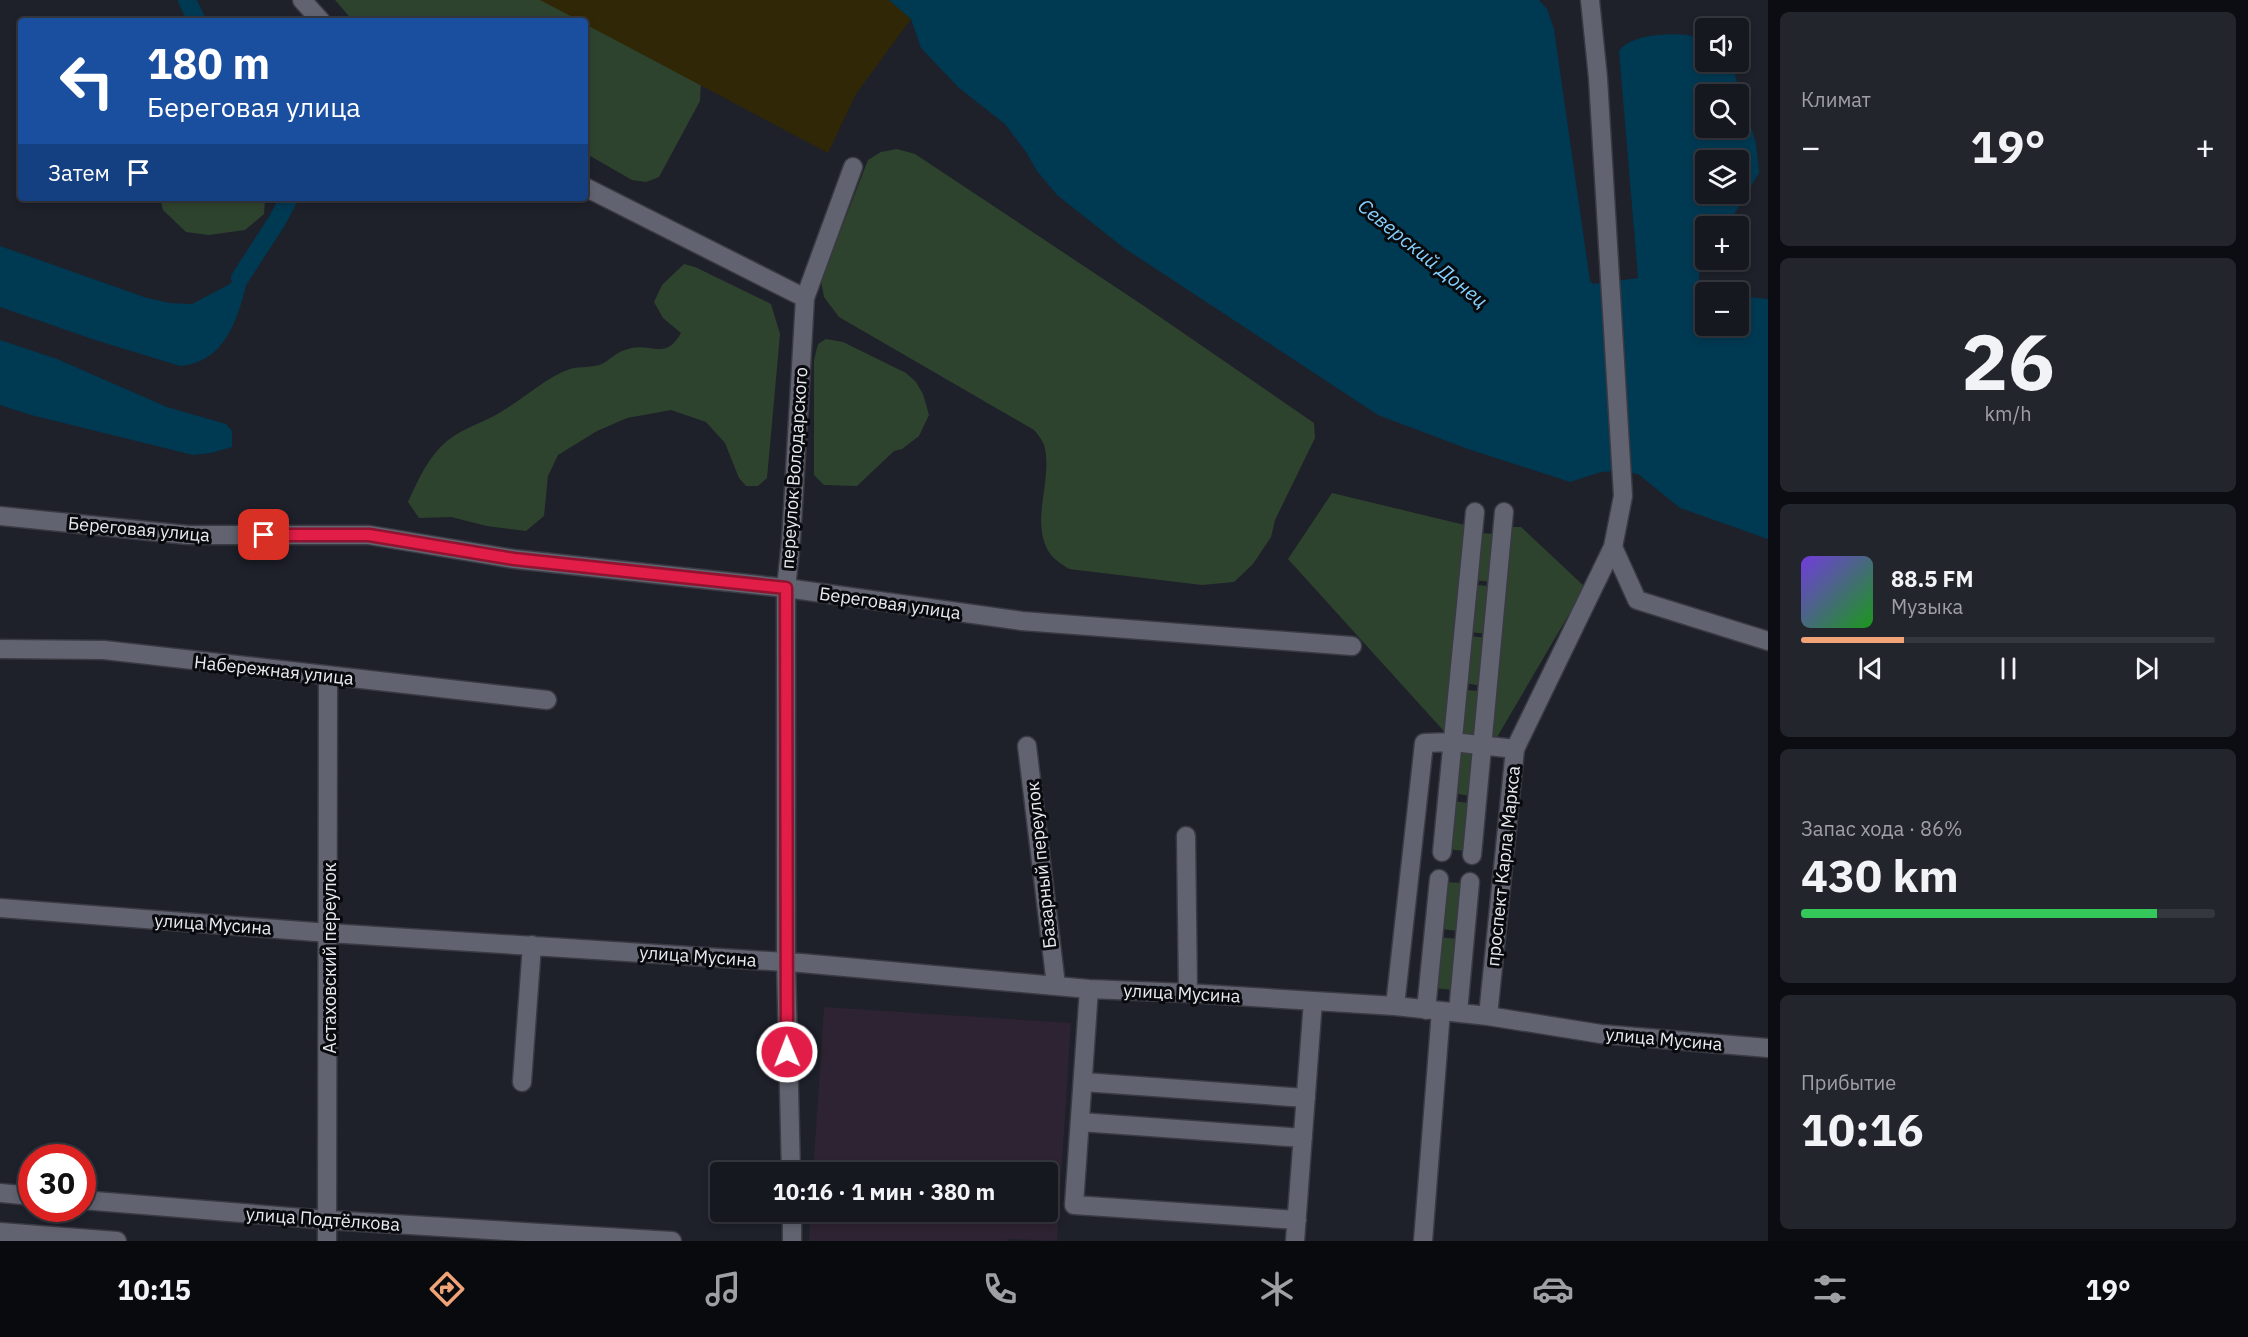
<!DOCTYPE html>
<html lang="ru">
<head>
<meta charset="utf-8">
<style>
  :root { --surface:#161820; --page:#23252d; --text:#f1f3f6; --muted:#9ea0a5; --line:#35373e; --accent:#efa377 }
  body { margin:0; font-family:"IBM Plex Sans",sans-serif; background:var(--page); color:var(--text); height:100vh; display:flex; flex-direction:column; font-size:22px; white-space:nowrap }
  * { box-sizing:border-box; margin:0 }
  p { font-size:20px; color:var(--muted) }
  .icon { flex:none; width:33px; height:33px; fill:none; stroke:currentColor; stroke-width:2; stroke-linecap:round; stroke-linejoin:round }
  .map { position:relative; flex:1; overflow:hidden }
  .sheet { display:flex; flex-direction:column; gap:12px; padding:12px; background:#0c0d12; width:480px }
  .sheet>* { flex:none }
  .top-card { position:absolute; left:18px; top:18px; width:570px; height:183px; border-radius:6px; box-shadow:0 3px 9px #0003,0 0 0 2px var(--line); background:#1a4fa0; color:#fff; overflow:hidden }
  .buttons { position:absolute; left:1695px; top:18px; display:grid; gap:12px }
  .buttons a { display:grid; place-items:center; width:54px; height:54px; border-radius:6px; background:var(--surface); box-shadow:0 3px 9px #0003,0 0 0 2px var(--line); font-size:30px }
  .speed { position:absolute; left:18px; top:1144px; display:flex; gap:12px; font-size:30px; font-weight:700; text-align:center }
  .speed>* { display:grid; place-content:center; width:78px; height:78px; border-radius:50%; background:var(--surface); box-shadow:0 3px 9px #0003,0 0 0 2px var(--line); line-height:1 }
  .speed .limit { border:9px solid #d22; background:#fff; color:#111 }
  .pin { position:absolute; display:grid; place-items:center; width:51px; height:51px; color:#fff; margin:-26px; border-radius:12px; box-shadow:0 3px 9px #0006 }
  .me { position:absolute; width:66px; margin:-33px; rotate:359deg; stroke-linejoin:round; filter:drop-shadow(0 0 4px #0008) }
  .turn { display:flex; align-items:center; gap:21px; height:126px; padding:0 30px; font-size:27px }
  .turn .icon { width:78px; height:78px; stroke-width:2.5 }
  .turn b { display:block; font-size:42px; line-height:51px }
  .then { display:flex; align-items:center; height:57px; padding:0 30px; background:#0003; gap:12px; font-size:22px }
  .big { font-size:45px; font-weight:700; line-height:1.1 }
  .sheet .widget { flex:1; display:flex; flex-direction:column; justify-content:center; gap:9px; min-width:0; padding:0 21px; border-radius:9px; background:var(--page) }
  .sheet .dial { align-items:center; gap:0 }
  .dial b { font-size:78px; line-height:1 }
  .song { display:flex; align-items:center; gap:18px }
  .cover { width:72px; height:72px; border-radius:9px; background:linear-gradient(135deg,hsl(260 70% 55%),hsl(120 70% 35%)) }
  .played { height:6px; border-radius:3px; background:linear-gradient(90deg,var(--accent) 25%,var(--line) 25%) }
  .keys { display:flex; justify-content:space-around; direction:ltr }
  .heat { display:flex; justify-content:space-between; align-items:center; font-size:33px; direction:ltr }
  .charge { height:9px; border-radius:4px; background:linear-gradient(90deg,#34c759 86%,var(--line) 0) }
  .trip { position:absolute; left:710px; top:1162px; width:348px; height:60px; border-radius:6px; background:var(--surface); box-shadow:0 3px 9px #0003,0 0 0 2px var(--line); font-weight:700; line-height:60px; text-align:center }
  .tab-bar { display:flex; height:96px; justify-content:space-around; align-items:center; background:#090a0d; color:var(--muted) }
  .tab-bar .icon { width:42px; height:42px }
  .tab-bar .current { color:var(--accent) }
  .tab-bar b { font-size:27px; color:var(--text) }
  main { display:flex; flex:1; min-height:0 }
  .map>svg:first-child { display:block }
</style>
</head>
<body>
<main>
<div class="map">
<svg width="1768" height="1241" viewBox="0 0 1768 1241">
  <rect width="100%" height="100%" fill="#1e202a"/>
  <path fill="#2d2332" d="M824 1007 1071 1023 1057 1241 1007 1239V1241H809L810 1212H1047V1173H813Z"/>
  <path fill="#2e432e" d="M335 0H556L701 79 700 101 659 177 646 182 632 180 585 153V21H353Z
    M897 149 915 154 1144 306 1314 423 1315 438 1275 520 1271 537 1253 564 1234 582 1202 585 1069 569C1063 565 1055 560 1051 555 1028 523 1054 480 1044 445 1042 440 1038 434 1034 430L839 317 824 297 821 281 868 160 881 152Z
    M160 198H265L264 214 245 230 209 235 186 232 163 210Z
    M684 264 695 267 771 304 780 334 767 478 758 486H746L739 478 725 443 706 422 671 410 627 418 597 431 558 455 548 476 544 516 526 531 487 526 451 517 419 518 408 502C418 480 428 457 447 441 464 427 486 422 504 410 526 397 545 378 570 369 580 366 593 368 602 364 610 360 615 353 625 350 650 340 664 363 681 333L663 318 654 302 662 285Z
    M826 339 843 342 906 373 916 382 923 394 929 415 919 436 902 449 894 451 857 486 824 485 814 475V360L818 344Z
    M1332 493 1469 526 1451 739 1288 559Z
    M1506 527H1521L1585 587 1493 744 1484 743Z
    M1479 533 1496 534 1492 582 1474 580Z
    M1474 585 1491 586 1487 634 1470 632Z
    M1469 636 1487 638 1482 686 1465 683Z
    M1464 690 1481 691 1477 740 1460 737Z
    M1458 746 1475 747 1470 796 1453 793Z
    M1452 801 1470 803 1465 851 1448 849Z
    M1445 882 1463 883 1458 931 1441 929Z
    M1439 937 1457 939 1453 990 1434 988Z"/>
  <path fill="#302706" d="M540 0H889L903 10 911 19 856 94 828 153 585 24V21H580Z"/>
  <path fill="#003952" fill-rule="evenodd" d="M889 0H1539L1547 9 1554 29 1590 281 1593 284 1638 278 1619 51C1631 34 1669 33 1688 35 1694 36 1700 40 1705 43L1706 62H1728L1734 72 1756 143 1759 173 1727 226H1706C1705 236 1707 246 1705 256 1704 270 1695 270 1701 288L1712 292H1706V326H1738L1739 296 1768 299V539L1680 508 1638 474 1618 471 1601 472 1570 482 1468 449 1378 415 1124 248 1057 195 1037 171 1026 152 1005 124 959 88 921 48 911 19ZM1706 94H1738V128H1706ZM1706 160H1738V194H1706Z
    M0 246 147 298 170 303 192 304 230 284 252 259C242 302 233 362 180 366L92 339 0 307Z
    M0 340 57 359 167 407 226 424 232 431V447L211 453 193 455 31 415 0 405Z"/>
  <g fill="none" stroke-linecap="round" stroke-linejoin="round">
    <path stroke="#003952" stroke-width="18" d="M187 0 197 21
      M240 278 277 221 289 198"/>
    <defs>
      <path id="minor" d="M302 0 321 21
        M585 187 805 298
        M0 516 188 535H369L514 559 786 588 1022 621 1352 646
        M1613 547 1637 600 1768 641
        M0 649 104 650 547 700
        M1027 746 1056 985
        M1186 836 1188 993
        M1442 852 1475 512
        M1472 855 1504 512
        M0 908 329 933 801 963 1089 989 1188 993 1395 1006 1488 1016 1601 1034 1768 1048
        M1089 989 1074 1205 1297 1220
        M1395 1006 1424 743 1453 742 1515 749
        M1426 1010 1439 879
        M1458 1012 1470 882
        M1488 1016 1515 749 1613 547 1623 496 1598 78 1590 0
        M522 1082 532 945
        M1083 1082 1306 1098
        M1080 1122 1303 1138
        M791 1173 786 963V588L791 541 805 298 853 167
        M0 1193 32 1196
        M82 1200 328 1220 672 1241
        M792 1212V1241
        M0 1232 117 1241
        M327 1241 328 676
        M1295 1241 1313 1001
        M1423 1241 1441 1011"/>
    </defs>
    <use href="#minor" stroke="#3a3a43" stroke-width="21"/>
    <use href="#minor" stroke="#616370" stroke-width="18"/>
  </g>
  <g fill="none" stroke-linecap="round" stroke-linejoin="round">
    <defs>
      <path id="route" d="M264 535H369L514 559 786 588 787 1052"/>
    </defs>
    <use href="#route" stroke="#92132f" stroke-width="15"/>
    <use href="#route" stroke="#e11d48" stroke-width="10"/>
  </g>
  <g text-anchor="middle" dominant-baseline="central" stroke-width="6" stroke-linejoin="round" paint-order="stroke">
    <g font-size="18" fill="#e9eaf1" stroke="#090a0e">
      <text transform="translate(794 468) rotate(-86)">переулок Володарского</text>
      <text transform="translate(139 529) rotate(5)">Береговая улица</text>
      <text transform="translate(890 603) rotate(8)">Береговая улица</text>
      <text transform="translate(274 670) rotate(6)">Набережная улица</text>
      <text transform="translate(1041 865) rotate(-96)">Базарный переулок</text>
      <text transform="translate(1503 866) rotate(-84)">проспект Карла Маркса</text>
      <text transform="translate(213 924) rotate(4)">улица Мусина</text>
      <text transform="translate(698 956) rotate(4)">улица Мусина</text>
      <text transform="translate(329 958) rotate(-90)">Астаховский переулок</text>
      <text transform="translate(1182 993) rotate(3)">улица Мусина</text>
      <text transform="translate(1664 1039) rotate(5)">улица Мусина</text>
      <text transform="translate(323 1219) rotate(4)">улица Подтёлкова</text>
    </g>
    <g font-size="20" font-style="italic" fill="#84d1fe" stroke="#090a0e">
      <text transform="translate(1423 253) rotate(39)">Северский Донец</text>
    </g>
  </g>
</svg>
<div class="buttons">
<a><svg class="icon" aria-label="sound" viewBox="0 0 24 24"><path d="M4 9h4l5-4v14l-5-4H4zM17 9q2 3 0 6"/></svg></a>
<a><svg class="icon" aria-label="search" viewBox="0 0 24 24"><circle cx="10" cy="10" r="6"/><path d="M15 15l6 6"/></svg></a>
<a><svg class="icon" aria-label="layers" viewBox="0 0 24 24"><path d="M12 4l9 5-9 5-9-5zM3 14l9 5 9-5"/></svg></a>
<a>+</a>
<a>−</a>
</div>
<div class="speed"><div class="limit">30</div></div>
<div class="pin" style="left:264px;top:535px;background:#d93025"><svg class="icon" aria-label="arrive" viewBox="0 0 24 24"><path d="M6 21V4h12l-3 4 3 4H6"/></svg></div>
<svg class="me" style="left:787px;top:1052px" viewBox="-20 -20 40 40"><circle r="17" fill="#e11d48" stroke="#fff" stroke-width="3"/><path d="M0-11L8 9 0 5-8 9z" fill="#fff"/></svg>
<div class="trip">10:16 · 1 мин · 380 m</div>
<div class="top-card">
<div class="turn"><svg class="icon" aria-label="left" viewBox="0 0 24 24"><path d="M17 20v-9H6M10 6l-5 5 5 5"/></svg><div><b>180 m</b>Береговая улица</div></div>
<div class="then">Затем<svg class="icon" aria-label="arrive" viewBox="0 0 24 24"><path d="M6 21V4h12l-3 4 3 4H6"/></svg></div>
</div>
</div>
<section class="sheet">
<div class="widget"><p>Климат</p>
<div class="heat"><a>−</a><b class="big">19°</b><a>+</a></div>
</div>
<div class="widget dial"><b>26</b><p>km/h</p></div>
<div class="widget">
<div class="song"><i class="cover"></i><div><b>88.5 FM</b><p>Музыка</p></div></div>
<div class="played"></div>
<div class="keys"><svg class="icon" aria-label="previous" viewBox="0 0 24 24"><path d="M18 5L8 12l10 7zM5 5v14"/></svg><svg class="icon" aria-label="pause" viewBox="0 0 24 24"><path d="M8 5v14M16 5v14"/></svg><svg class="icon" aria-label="next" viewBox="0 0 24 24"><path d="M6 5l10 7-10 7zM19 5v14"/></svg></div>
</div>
<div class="widget"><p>Запас хода · 86%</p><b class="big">430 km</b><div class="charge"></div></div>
<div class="widget"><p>Прибытие</p><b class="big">10:16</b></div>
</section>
</main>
<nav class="tab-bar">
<b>10:15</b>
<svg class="icon current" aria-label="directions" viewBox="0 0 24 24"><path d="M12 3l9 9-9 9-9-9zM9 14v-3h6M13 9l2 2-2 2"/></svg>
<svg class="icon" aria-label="music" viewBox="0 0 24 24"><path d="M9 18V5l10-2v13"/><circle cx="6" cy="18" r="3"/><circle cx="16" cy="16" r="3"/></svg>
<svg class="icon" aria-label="phone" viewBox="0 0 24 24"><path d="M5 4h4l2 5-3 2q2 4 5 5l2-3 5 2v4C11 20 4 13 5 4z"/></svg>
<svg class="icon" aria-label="climate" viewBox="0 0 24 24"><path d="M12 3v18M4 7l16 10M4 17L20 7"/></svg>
<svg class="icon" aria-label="car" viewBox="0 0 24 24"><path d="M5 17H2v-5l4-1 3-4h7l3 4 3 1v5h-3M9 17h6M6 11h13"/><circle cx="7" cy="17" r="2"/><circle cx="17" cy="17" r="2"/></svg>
<svg class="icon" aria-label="filters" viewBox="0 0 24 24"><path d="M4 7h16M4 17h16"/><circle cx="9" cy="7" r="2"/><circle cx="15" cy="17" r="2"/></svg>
<b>19°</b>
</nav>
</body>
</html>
